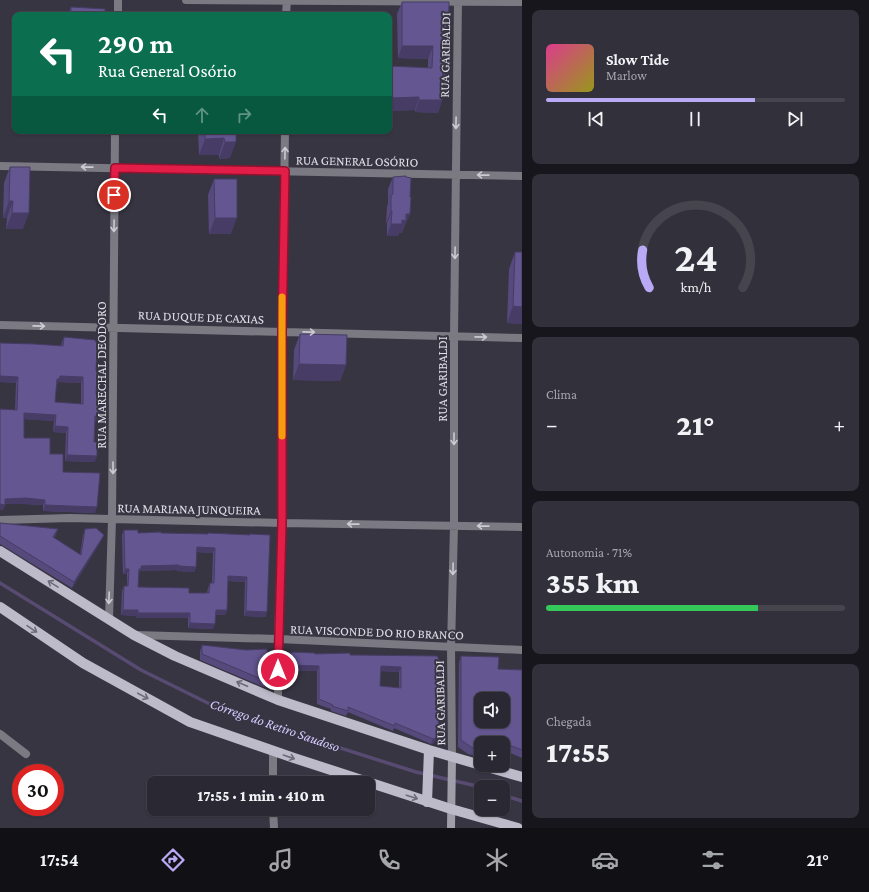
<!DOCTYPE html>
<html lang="pt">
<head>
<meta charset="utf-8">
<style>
  :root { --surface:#2a2832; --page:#32303a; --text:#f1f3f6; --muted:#a5a6ac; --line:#46444d; --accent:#baaaf6 }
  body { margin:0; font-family:"Crimson Pro",serif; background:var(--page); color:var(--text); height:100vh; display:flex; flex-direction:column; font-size:15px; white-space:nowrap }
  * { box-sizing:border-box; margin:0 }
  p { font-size:13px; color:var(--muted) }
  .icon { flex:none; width:22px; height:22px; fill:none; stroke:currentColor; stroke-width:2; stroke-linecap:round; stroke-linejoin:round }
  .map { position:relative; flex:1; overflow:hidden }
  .panel { display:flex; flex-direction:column; gap:10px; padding:10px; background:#17161c; width:347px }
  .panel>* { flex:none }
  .banner { position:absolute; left:12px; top:12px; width:380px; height:122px; border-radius:8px; box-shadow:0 1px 3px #0004,0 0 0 1px var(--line); background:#0b6e4f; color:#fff; overflow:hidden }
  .fabs { position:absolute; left:474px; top:692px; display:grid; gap:8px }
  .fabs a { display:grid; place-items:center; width:36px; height:36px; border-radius:8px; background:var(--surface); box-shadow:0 1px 3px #0004,0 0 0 1px var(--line); font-size:20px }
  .speed { position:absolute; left:12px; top:764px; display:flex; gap:8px; font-size:20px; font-weight:700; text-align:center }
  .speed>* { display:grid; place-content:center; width:52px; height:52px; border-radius:50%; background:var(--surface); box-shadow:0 1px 3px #0004,0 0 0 1px var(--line); line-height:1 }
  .speed .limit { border:6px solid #d22; background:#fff; color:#111 }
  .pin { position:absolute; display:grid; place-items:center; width:34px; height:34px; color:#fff; margin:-17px; border:2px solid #fff; border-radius:50%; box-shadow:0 1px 4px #0007 }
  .me { position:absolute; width:44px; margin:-22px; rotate:0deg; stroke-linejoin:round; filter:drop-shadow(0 0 3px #0008) }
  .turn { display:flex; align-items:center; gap:14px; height:84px; padding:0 20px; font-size:18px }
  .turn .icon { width:52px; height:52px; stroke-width:2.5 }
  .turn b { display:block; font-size:28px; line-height:34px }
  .lanes { display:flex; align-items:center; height:38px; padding:0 20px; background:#0003; justify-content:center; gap:20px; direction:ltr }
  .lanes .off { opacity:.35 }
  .big { font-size:30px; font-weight:800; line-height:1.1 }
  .panel .widget { flex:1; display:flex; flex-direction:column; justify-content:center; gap:6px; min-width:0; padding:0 14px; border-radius:8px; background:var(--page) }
  .panel .dial { align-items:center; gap:0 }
  .dial svg { height:104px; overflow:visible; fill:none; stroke:var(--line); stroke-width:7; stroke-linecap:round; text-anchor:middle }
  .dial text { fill:var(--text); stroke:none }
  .song { display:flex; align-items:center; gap:12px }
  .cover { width:48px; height:48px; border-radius:6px; background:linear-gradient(135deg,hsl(330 70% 55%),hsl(60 70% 35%)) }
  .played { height:4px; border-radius:2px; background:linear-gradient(90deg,var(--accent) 70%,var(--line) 70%) }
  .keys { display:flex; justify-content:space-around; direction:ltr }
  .heat { display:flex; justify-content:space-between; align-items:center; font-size:22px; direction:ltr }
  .charge { height:6px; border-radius:3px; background:linear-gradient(90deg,#34c759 71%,var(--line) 0) }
  .trip { position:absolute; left:147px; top:776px; width:228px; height:40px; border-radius:8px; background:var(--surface); box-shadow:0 1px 3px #0004,0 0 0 1px var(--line); font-weight:800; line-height:40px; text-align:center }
  .dock { display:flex; height:64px; justify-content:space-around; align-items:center; background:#111014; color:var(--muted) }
  .dock .icon { width:28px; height:28px }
  .dock .current { color:var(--accent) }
  .dock b { font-size:18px; color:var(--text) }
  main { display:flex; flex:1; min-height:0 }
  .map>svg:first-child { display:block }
</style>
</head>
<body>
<main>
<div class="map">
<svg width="522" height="828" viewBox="0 0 522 828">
  <rect width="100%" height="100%" fill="#383543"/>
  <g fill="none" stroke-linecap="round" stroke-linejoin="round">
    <path stroke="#584b71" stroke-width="3.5" d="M0 583 141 670 224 711 416 772 481 787
      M503 795 522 801"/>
    <path stroke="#7b7981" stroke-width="8" d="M186 0 522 2
      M118 15V0
      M286 15 287 0
      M0 166 522 176
      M0 325 522 338
      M0 520 70 518 282 523 522 527
      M109 619 112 519 115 131
      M135 635 278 639 522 650
      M278 700V639L282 523V332L285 131
      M0 734 26 754
      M273 751V783
      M452 757 451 647 454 526V336L458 0
      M273 809 274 828"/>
    <path stroke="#a09ea9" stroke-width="8" d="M451 828 452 757"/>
    <path stroke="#bdbac9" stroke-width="10" d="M0 551 134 635 175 656 278 700 429 750 522 777
      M0 607 83 663 190 722 294 758 451 809 518 828
      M427 802 429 750"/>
  </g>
  <path fill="#564a7c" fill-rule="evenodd" d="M402 2 448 68 444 81H443L442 100 438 113 415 112V110L389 111V66L428 68V59L398 58 397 14Z
    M71 7V15H68Z
    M198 131H236L230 158 219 159V155H199Z
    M10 167 23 229H6L7 218H3L4 183Z
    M393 177 405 226 404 227 402 233H399L398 236H387V223H386L387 207 388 203V189Z
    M214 179 231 234H209L208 195Z
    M515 252H522V324L507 323 509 269Z
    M300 334 346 365 340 381 293 380 294 350Z
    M64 337 96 371V394L101 416 98 422H95L94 442 95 462 65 461 66 433 53 432 54 421 24 419V438L50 454 95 513 43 511V505L24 504H5L3 510 15 410 16 383 0 382V343L61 346 62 342ZM58 382 81 383V404L55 402 56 385H57Z
    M0 523 56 535 54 538 80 555 83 535 85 529 104 535 101 541 72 588 0 544Z
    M124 530 138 533 208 534V533L250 535 266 617 244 616 245 582 228 581 227 610 225 615H215V624L213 629 188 628V618H136L137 616 121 615 122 591 124 586H127V574H123L122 535ZM196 552 213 553 212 583H210L208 588 207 593H189L138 587 139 573 140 571 177 570V571L194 572 196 567Z
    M202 645 268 669 269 680 267 686 264 687 200 660V651Z
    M291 652 315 654 350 655 437 656 440 686 438 701 439 734 437 739 434 743 431 744 394 728 393 731 348 712 346 716 331 711V709L317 704V671L289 670V657ZM380 671 399 672V688L380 686Z
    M461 656 498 669 522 670V758L503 750V743H481V757L468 754 458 747 459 663Z"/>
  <path fill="#463c65" d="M402 46H433L428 59 398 58Z
    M443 68H448L444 81H439Z
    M419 97 415 110 389 111V98Z
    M419 100H442L438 113 415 112Z
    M224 138 219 155H199L205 139Z
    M225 142H236L230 158 219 159Z
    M9 201H13L7 218H3Z
    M391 211H392L387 223H386Z
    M12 213H29L23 229H6Z
    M406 214H410L405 226 404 227 402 233H399L398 236H387L391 224 402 220Z
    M215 218H237L231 234H209Z
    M513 306 522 307V324L507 323Z
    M299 364 346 365 340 381 293 380Z
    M0 376 18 377 16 383 0 382Z
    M60 376 83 377 81 383 58 382 57 385H55L57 379Z
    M24 413 56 415 54 421 22 419Z
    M95 416H101L98 422H93Z
    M55 426 68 427 66 433 53 432Z
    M67 455 97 456 95 462 65 461Z
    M26 498 45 500 43 505 24 504H3L5 499Z
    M0 504 5 505 3 510H0Z
    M45 505 97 507 95 513 43 511Z
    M58 529 56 535 50 543 53 537Z
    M104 535 101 541 72 588 74 582Z
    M197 547 215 548 213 553 195 552Z
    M179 565 177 570 140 571 139 574H137L141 566Z
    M179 566 196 567 194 572 177 571Z
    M125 569H129L127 574H123Z
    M228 576 247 577 245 582 226 581Z
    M123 610H138L137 616 121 615Z
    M216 610H227L225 615H214Z
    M246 611 267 612 266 617 244 616Z
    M138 613H190L188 618H136Z
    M190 623 215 624 213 629 188 628Z
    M290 665 319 666 317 671 289 670Z
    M381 666 401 667 399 672 379 671Z
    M269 680 267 686 264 687 266 681Z
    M439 734 437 739 434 743 431 744 433 739Z"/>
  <path fill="#645690" stroke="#463c65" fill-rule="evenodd" d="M402 2H449L448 68H443L442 100H419V97L389 98V66L432 68 433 46H402Z
    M71 7 105 9V15H71Z
    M205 131H236V142H225L224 138 205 139Z
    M10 167H30L29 213H12L13 201H9Z
    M406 176V177L411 178 410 197H411L410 214H406V221L402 220V224H391L392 211H391V195L393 194V177Z
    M214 179H237V218H215Z
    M515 252H522V307L513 306Z
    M300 334 347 335 346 365 299 364Z
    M64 337 95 340 97 344 96 371H97L96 394H101V416H95L94 442H97V456L67 455 68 427 55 426 56 415 24 413V438H50V454H63V472L100 473 97 507 45 505V500L26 498 5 499V505L0 504V409L17 410 18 377 0 376V343L34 344 63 346ZM60 376 83 377V404L55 402 57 379H59Z
    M0 523 58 529 53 537 81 555 85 529 96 528 104 535 74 582 0 536Z
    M124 530H138V533L161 532V533L208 534V533L250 535V534L270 535 267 612 246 611 247 577 228 576 227 610H216L215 624 190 623V613H138V610H123L124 586H128L129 569H125ZM197 547 215 548 214 583H210L209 593H189V588L138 587 139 569H141V566L179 565V566L196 567Z
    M202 645 246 650 267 649 268 669H270L269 680 266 681 202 654Z
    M291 652 315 653V654L350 653V655L437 656 441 663V682H440L439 697H438L439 734 436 738 433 739 395 723V726L348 707V711L332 706 333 705 319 699V666L290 665ZM381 666 401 667V688L380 686Z
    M461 656 499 657 498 669 522 670V750L496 740V743H481V750L471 747 461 740ZM481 699H503V721H481Z"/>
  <defs><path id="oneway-shaft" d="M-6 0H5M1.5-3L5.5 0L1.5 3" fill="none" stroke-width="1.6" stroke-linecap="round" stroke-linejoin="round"/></defs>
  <g stroke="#cccad3">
    <use href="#oneway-shaft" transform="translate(456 123) rotate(91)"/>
    <use href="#oneway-shaft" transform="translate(285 153) rotate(-89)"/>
    <use href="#oneway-shaft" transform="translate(87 167) rotate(-179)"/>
    <use href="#oneway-shaft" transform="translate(483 175) rotate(-179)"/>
    <use href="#oneway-shaft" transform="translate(114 226) rotate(91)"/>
    <use href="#oneway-shaft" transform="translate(455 253) rotate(91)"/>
    <use href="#oneway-shaft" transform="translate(39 326) rotate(1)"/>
    <use href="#oneway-shaft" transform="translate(309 332) rotate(1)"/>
    <use href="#oneway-shaft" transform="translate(481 337) rotate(1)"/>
    <use href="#oneway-shaft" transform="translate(454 439) rotate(90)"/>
    <use href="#oneway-shaft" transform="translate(113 468) rotate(90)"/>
    <use href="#oneway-shaft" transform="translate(353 524) rotate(-179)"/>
    <use href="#oneway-shaft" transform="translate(483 526) rotate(-179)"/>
    <use href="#oneway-shaft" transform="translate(453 569) rotate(91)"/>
    <use href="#oneway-shaft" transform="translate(109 598) rotate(92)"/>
  </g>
  <g stroke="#6d6a79">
    <use href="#oneway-shaft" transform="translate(53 584) rotate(-148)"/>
    <use href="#oneway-shaft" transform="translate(32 629) rotate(34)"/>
    <use href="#oneway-shaft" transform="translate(242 684) rotate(-157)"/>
    <use href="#oneway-shaft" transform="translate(143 696) rotate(28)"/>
    <use href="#oneway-shaft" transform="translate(289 757) rotate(19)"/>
    <use href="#oneway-shaft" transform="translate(412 797) rotate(18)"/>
  </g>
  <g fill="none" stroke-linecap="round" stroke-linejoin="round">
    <defs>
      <path id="route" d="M114 195 115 168 285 171 282 332V523L278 670"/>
    </defs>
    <use href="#route" stroke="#92132f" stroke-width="10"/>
    <use href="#route" stroke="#e11d48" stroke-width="7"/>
    <path stroke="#f59e0b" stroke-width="7" d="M282 436V297"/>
  </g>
  <g text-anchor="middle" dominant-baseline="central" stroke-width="4" stroke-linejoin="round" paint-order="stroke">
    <g font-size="13" fill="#e0dee7" stroke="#383543">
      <text transform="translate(445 55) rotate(-89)">RUA GARIBALDI</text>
      <text transform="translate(357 161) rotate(1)">RUA GENERAL OSÓRIO</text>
      <text transform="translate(201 317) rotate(2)">RUA DUQUE DE CAXIAS</text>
      <text transform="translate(101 375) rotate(-90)">RUA MARECHAL DEODORO</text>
      <text transform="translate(442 379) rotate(-90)">RUA GARIBALDI</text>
      <text transform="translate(189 509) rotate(1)">RUA MARIANA JUNQUEIRA</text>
      <text transform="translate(377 632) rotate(2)">RUA VISCONDE DO RIO BRANCO</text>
      <text transform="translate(440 703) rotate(-91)">RUA GARIBALDI</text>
    </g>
    <g font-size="14" font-style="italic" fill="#d4cafe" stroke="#383543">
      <text transform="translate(275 725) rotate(19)">Córrego do Retiro Saudoso</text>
    </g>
  </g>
</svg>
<div class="fabs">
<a><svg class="icon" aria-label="sound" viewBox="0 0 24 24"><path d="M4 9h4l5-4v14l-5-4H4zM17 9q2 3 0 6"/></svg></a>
<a>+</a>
<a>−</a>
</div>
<div class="speed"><div class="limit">30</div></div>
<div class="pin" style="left:114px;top:195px;background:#d93025"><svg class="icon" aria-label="arrive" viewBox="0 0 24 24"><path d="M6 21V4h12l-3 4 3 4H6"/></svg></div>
<svg class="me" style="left:278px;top:670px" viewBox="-20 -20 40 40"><circle r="17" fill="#e11d48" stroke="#fff" stroke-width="3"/><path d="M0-11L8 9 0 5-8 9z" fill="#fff"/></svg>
<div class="trip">17:55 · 1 min · 410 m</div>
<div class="banner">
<div class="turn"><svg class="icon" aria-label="left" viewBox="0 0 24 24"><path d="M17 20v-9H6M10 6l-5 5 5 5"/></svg><div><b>290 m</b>Rua General Osório</div></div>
<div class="lanes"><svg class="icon" aria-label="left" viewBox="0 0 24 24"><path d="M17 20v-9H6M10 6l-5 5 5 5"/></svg><svg class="icon off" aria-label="ahead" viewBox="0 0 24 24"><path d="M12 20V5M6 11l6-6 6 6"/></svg><svg class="icon off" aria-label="right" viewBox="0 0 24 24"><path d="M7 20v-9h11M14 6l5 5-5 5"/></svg></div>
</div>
</div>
<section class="panel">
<div class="widget">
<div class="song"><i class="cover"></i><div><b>Slow Tide</b><p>Marlow</p></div></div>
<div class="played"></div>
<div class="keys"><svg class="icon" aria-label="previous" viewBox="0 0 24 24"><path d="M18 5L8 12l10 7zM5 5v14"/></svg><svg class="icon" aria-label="pause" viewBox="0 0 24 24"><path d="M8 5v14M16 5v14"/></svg><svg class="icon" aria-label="next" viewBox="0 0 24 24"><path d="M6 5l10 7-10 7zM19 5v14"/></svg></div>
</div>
<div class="widget dial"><svg viewBox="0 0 100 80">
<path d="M14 69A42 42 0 1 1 86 69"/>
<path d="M14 69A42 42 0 0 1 9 40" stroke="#baaaf6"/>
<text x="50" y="56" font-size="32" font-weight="700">24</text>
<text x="50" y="72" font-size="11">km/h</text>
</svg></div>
<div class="widget"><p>Clima</p>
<div class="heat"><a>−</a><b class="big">21°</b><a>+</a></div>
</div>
<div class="widget"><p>Autonomia · 71%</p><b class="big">355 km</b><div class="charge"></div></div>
<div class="widget"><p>Chegada</p><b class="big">17:55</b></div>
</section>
</main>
<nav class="dock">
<b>17:54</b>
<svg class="icon current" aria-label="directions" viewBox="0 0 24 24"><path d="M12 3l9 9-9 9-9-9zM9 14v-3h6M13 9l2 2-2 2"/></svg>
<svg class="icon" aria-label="music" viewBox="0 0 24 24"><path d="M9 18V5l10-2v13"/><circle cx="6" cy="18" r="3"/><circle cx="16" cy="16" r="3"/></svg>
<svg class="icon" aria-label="phone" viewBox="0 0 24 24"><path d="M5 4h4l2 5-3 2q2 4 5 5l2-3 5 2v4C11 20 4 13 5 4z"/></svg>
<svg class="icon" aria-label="climate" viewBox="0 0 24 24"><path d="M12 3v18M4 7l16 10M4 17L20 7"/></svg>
<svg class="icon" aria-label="car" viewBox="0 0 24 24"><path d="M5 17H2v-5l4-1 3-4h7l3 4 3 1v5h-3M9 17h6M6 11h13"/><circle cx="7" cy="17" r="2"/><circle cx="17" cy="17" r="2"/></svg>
<svg class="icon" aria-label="filters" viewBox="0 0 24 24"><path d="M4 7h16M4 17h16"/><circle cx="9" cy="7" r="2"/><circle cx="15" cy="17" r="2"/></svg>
<b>21°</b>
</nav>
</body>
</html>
